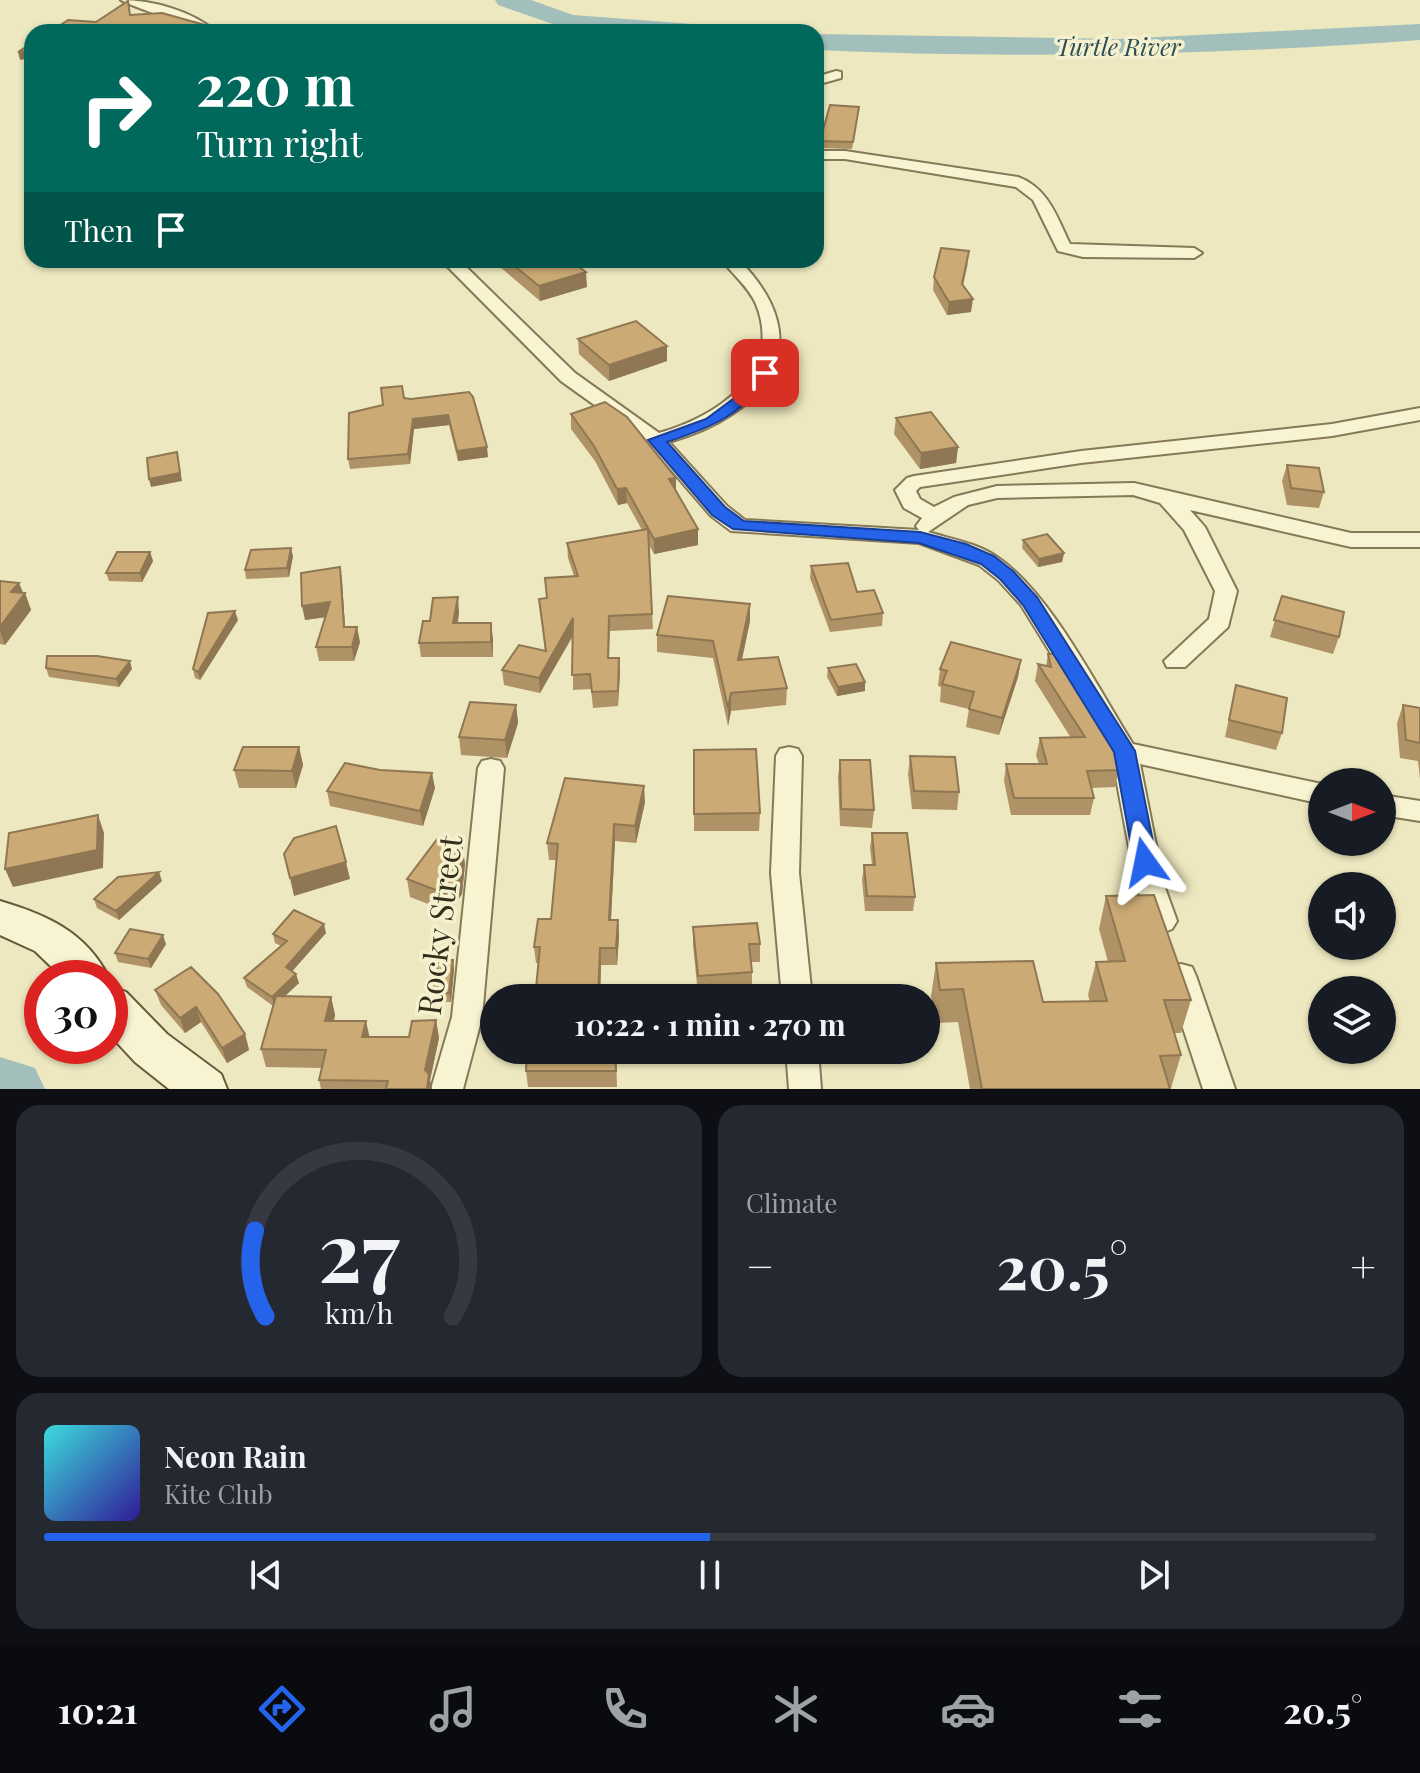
<!DOCTYPE html>
<html lang="en">
<head>
<meta charset="utf-8">
<style>
  :root { --surface:#171b24; --page:#242831; --text:#f1f3f6; --muted:#9ea1a6; --line:#363941; --accent:#2563eb }
  body { margin:0; font-family:"Playfair Display",serif; background:var(--page); color:var(--text); height:100vh; display:flex; flex-direction:column; font-size:30px; white-space:nowrap }
  * { box-sizing:border-box; margin:0 }
  p { font-size:26px; color:var(--muted) }
  .icon { flex:none; width:44px; height:44px; fill:none; stroke:currentColor; stroke-width:2; stroke-linecap:round; stroke-linejoin:round }
  .map { position:relative; height:1089px; overflow:hidden }
  .sheet { display:flex; flex-direction:column; gap:16px; padding:16px; background:#0d0f14; flex:1 }
  .sheet>* { flex:none }
  .hud { position:absolute; left:24px; top:24px; width:800px; height:244px; border-radius:24px; box-shadow:0 2px 6px #0004; background:#00695c; color:#fff; overflow:hidden }
  .needle { width:52px; rotate:90deg }
  .controls { position:absolute; left:1308px; top:768px; display:grid; gap:16px }
  .controls a { display:grid; place-items:center; width:88px; height:88px; border-radius:50%; background:var(--surface); box-shadow:0 2px 6px #0004; font-size:40px }
  .speed { position:absolute; left:24px; top:960px; display:flex; gap:16px; font-size:40px; font-weight:700; text-align:center }
  .speed>* { display:grid; place-content:center; width:104px; height:104px; border-radius:50%; background:var(--surface); box-shadow:0 2px 6px #0004; line-height:1 }
  .speed .limit { border:12px solid #d22; background:#fff; color:#111 }
  .pin { position:absolute; display:grid; place-items:center; width:68px; height:68px; color:#fff; margin:-34px; border-radius:16px; box-shadow:0 4px 12px #0006 }
  .me { position:absolute; width:88px; margin:-44px; rotate:348deg; stroke-linejoin:round; filter:drop-shadow(0 0 6px #0008) }
  .turn { display:flex; align-items:center; gap:28px; height:168px; padding:0 40px; font-size:36px }
  .turn .icon { width:104px; height:104px; stroke-width:2.5 }
  .turn b { display:block; font-size:56px; line-height:68px }
  .then { display:flex; align-items:center; height:76px; padding:0 40px; background:#0003; gap:16px; font-size:30px }
  .big { font-size:60px; font-weight:700; line-height:1.1 }
  .sheet .widget { flex:1; display:flex; flex-direction:column; justify-content:center; gap:12px; min-width:0; padding:0 28px; border-radius:24px; background:var(--page) }
  .sheet .dial { align-items:center; gap:0 }
  .dial svg { height:208px; overflow:visible; fill:none; stroke:var(--line); stroke-width:7; stroke-linecap:round; text-anchor:middle }
  .dial text { fill:var(--text); stroke:none }
  .song { display:flex; align-items:center; gap:24px }
  .cover { width:96px; height:96px; border-radius:12px; background:linear-gradient(135deg,hsl(180 70% 55%),hsl(250 70% 35%)) }
  .played { height:8px; border-radius:4px; background:linear-gradient(90deg,var(--accent) 50%,var(--line) 50%) }
  .keys { display:flex; justify-content:space-around; direction:ltr }
  .heat { display:flex; justify-content:space-between; align-items:center; font-size:44px; direction:ltr }
  .sheet .tiles { flex:1; display:grid; gap:16px; grid-template-columns:1fr 1fr }
  .widget:last-child { grid-column:span 2 }
  .trip { position:absolute; left:480px; top:984px; width:460px; height:80px; border-radius:40px; background:var(--surface); box-shadow:0 2px 6px #0004; font-weight:700; line-height:80px; text-align:center }
  .menu { display:flex; height:128px; justify-content:space-around; align-items:center; background:#090b0e; color:var(--muted) }
  .menu .icon { width:56px; height:56px }
  .menu .on { color:var(--accent) }
  .menu b { font-size:36px; color:var(--text) }
  .map>svg:first-child { display:block }
</style>
</head>
<body>
<div class="map">
<svg width="1420" height="1089" viewBox="0 0 1420 1089">
  <rect width="100%" height="100%" fill="#ede8bf"/>
  <g fill="none" stroke-linecap="round" stroke-linejoin="round">
    <path fill="#a2bfbc" fill-rule="evenodd" d="M495 0H531L573 15 692 24 705 32 570 30 498 5Z
      M1420 24V40C1219 55 1018 59 816 50V34L1118 39Z
      M0 1057 35 1068 45 1089H0Z"/>
    <defs>
      <path id="street" d="M121 0C152 0 193 11 216 32 206 32 130 6 121 0Z
        M836 71 841 72V78L816 85V77Z
        M816 151H845L1018 177C1048 188 1057 217 1070 244L1194 248 1202 253 1194 258 1083 257 1058 251 1033 200 1016 187 845 159H816Z
        M441 260H459L575 373 659 433C716 417 784 373 756 304 748 286 733 275 722 260H739C823 345 765 415 669 442L727 506 745 520 919 530 916 526 922 518 904 508 895 490 907 478 914 476 1081 451 1332 424 1420 408V420L1332 436 1081 463 920 487 916 491 920 499 934 507 954 497 997 486 1134 483 1351 533H1420V547H1351L1190 510 1205 527 1237 591 1228 627 1185 667H1167L1164 661 1209 619 1215 591 1184 530 1160 503 1133 495 997 498 968 505 928 532C951 539 977 543 997 557 1050 592 1098 689 1133 744L1322 784V804L1140 764 1164 885 1177 921 1172 929 1162 933 1152 929 1136 885 1111 751 1021 605 998 580 979 565 919 543 731 531 711 516 649 444 561 381Z
        M789 747 798 749 802 756 799 873 812 998H782L771 873 776 756 780 749Z
        M491 759 500 761 504 768 482 1017 463 1089H431L452 1017 478 768 482 761Z
        M1382 795 1420 801V821L1382 815Z
        M1181 964 1192 967 1196 976 1235 1089H1203L1166 976 1170 967Z
        M786 1050H818L821 1089H789Z"/>
      <path id="secondary" d="M0 901C47 915 86 932 109 978H63L35 951 0 935Z
        M110 986 126 992 167 1034 221 1074 227 1089H169L135 1062 110 1035Z"/>
    </defs>
    <use href="#street" stroke="#857958" stroke-width="4"/>
    <use href="#secondary" stroke="#675a3b" stroke-width="4"/>
    <use href="#street" fill="#f8f4d2" fill-rule="evenodd"/>
    <use href="#secondary" fill="#f8f4d2" fill-rule="evenodd"/>
  </g>
  <path fill="#af9265" d="M859 107 852 149 819 148 820 141Z
    M492 260H570L587 287 540 301Z
    M968 263 963 286 971 312 947 315 933 290 934 277Z
    M578 339 667 346V361L609 381 579 354Z
    M469 392 488 457 458 461 449 425 414 429 410 464 350 469 348 459 383 405 404 398 411 399Z
    M571 414 676 491 698 529V545L654 554 648 543 653 629 610 631 609 658H619L618 706 593 708 591 689 573 690V636L540 693 504 685 502 670 545 651 539 599 547 598 574 576 568 558 567 543 642 530 627 503 618 505 595 461 571 429Z
    M896 418 958 447 956 463 920 469 894 434Z
    M1287 465 1324 492 1319 508 1287 505 1282 481Z
    M1023 540 1064 553 1062 562 1038 567 1022 548Z
    M150 552 153 561 142 582 109 581 106 573Z
    M293 556 289 577 246 579 245 570Z
    M811 566 857 592 883 613 882 626 830 632 810 578Z
    M340 567 342 581 345 627 360 642 354 661H319L316 647 326 617 305 620Z
    M0 581 25 593 31 610 5 645 0 644Z
    M1282 596 1339 637 1333 654 1270 637Z
    M459 612 458 623 493 638V657H421L419 643 430 621Z
    M238 620 200 680 195 678 193 669Z
    M750 621 742 660 787 688 786 705 731 711 728 726 713 658 657 652V635Z
    M1048 654 1119 770 1115 787 1091 788 1094 798 1090 815H1011L1004 781 1006 764H1039L1036 755 1040 738H1071L1035 681 1038 664 1046 666Z
    M1021 660 1018 677 999 735 966 727 969 709 940 702 941 687 938 686 940 669Z
    M46 668 132 669 119 687 49 677Z
    M828 668 865 682V691L837 696 827 677Z
    M1236 685 1282 733 1276 750 1225 737Z
    M516 705 518 723 507 758 461 755 459 737Z
    M1403 705 1420 708V779L1418 761 1400 758 1397 723Z
    M299 747 303 765 296 788H239L234 770Z
    M694 750 760 813 759 831H694Z
    M910 756 959 792 957 810 912 809 908 774Z
    M840 760 874 810 872 828 840 826 838 777Z
    M435 788 423 826 330 806 327 791Z
    M645 802 636 843 615 841 611 920H618L619 936 617 965H601L600 998H535L539 963H536L534 947 551 919 557 860H549L547 843Z
    M872 833 915 897 913 911H865L862 880 864 865H872L870 848Z
    M462 846 465 864 462 894 449 912 410 897 407 879Z
    M162 881 119 920 97 908 94 899Z
    M1106 896 1191 1000 1181 1033H1174L1181 1055 1171 1088 970 1089 958 1022 936 1023 931 996 936 963 1043 1002H1090L1088 995 1096 962H1108L1099 929Z
    M693 927 760 944V962H751L752 972V990L698 994 693 945Z
    M326 933 292 971 299 983 285 996 331 997 335 1015 334 1021 369 1037H409L436 1020 439 1038 430 1080 432 1089H321L319 1080 322 1068 266 1067 261 1049 273 1006 247 987 244 978 281 946 275 943 273 934Z
    M166 944 151 968 118 962 115 953Z
    M191 967 245 1034 249 1050 227 1063 201 1022 185 1033 161 1005 155 990Z
    M454 969 451 1002H434L433 993Z
    M616 1050 617 1087H528L526 1071Z"/>
  <path fill="#8e7752" d="M32 51V58L20 60 18 52Z
    M586 272 587 287 540 301 539 286Z
    M973 299 971 312 947 315 949 302Z
    M667 346V361L609 381V365Z
    M448 415 449 425 414 429 410 464 408 454 413 419Z
    M487 447 488 457 458 461 457 451Z
    M958 447 956 463 920 469 921 453Z
    M177 452 182 481 151 487 149 479Z
    M676 478V493L669 479Z
    M626 488 627 503 618 505 617 489Z
    M698 529V545L654 554V539Z
    M291 548 293 556 289 577 287 568Z
    M150 552 153 561 142 582 140 573Z
    M1064 553 1062 562 1038 567 1039 559Z
    M340 567 342 581 346 642 344 627Z
    M19 583 24 595 25 593 31 610 5 645 0 631V627L11 592Z
    M458 597 459 612 455 638 453 623Z
    M330 602 333 616 305 620 302 606Z
    M750 604V621L738 677V660Z
    M235 611 238 620 200 680 198 672Z
    M573 618 574 633 540 693 539 678Z
    M491 623 493 638V657L491 642Z
    M357 627 360 642 354 661 352 647Z
    M619 658 620 673 618 706V691Z
    M1021 660 1018 677 999 735 1002 718Z
    M130 661 132 669 119 687 116 679Z
    M865 682V691L837 696 838 687Z
    M731 693V711L728 726V708Z
    M516 705 518 723 507 758 505 740Z
    M299 747 303 765 296 788 292 771Z
    M432 773 435 788 423 826 420 811Z
    M644 786 645 802 636 843 635 826Z
    M98 815 104 833 103 868 13 887 5 869Z
    M614 824 615 841 610 936 609 920Z
    M462 846 465 864 462 894 449 912 446 894Z
    M346 862 350 879 294 896 290 878Z
    M159 872 162 881 119 920 116 911Z
    M618 920 619 936 617 965 616 948Z
    M324 924 326 933 288 976 286 967Z
    M163 935 166 944 151 968 148 959Z
    M600 948 601 965 600 998H598Z
    M453 960 454 969 451 1002 449 993Z
    M296 974 299 983 274 1006 272 997Z
    M331 997 335 1015 329 1039 325 1021Z
    M196 1007 201 1022 185 1033 180 1018Z
    M436 1020 439 1038 430 1080 432 1089H427L425 1070Z
    M366 1021 370 1039 362 1037Z
    M245 1034 249 1050 227 1063 222 1048Z"/>
  <path fill="#cbaa75" stroke="#8e7752" stroke-width="2" d="M128 1 130 15 162 13 212 27 216 32H50L68 20 96 22Z
    M32 43V51L18 52Z
    M830 105 859 107 853 142 820 141Z
    M941 248 969 251 962 284 973 299 949 302 934 277Z
    M507 260H570L586 272 539 286Z
    M636 321 667 346 609 365 578 339Z
    M402 386 404 398 411 399 469 392 473 397 487 447 457 451 448 415 413 419 408 454 348 459 349 413 383 405 381 388Z
    M605 402 627 417 676 478 669 479 698 529 654 539 626 488 617 489 594 446 571 414Z
    M931 412 958 447 921 453 896 418Z
    M177 452 180 473 149 479 147 458Z
    M1287 465 1319 468 1324 492 1291 488Z
    M648 529 652 614 609 616 608 658H619L618 691 592 692 590 674 572 675 573 618 539 678 502 670 519 645 546 651 539 599 547 598 545 578 578 576 567 543Z
    M1047 534 1064 553 1039 559 1023 540Z
    M291 548 287 568 245 570 251 550Z
    M117 552H150L140 573H106Z
    M848 563 857 592 874 590 883 613 831 620 811 566Z
    M340 567 344 627H357L352 647H316L330 602 302 606 301 573Z
    M0 581 19 583 11 592 25 593 0 627Z
    M668 596 750 604 738 660 778 657 787 688 731 693 728 708 713 641 657 635Z
    M1282 596 1344 612 1339 637 1274 620Z
    M458 597 453 623H491V642L419 643 423 621H430L433 598Z
    M235 611 198 672 193 669 208 613Z
    M951 642 1021 660 1002 718 969 709 974 692 942 684 947 671 940 669Z
    M1048 654H1061L1111 734 1119 770 1087 771 1094 798H1014L1006 764H1047L1040 738 1085 737 1038 664 1051 667Z
    M47 656H97L130 661 116 679 46 668Z
    M856 664 865 682 838 687 828 668Z
    M1236 685 1287 698 1282 733 1229 720Z
    M470 702 516 705 505 740 459 737Z
    M1403 705 1420 708V743L1406 740Z
    M243 747H299L292 771 234 770Z
    M756 749 760 813 694 814V750Z
    M910 756 955 757 959 792 914 791Z
    M840 760H870L874 810 841 809Z
    M345 763 380 770 432 773 420 811 327 791Z
    M565 778 644 786 635 826 614 824 609 920H618L616 948H600L598 998H535L540 947H534L538 919H551L558 844 547 843Z
    M98 815 97 850 5 869 9 833Z
    M336 826 346 862 290 878 284 854 294 838Z
    M872 833H907L915 897 867 896 864 865H875Z
    M438 838 462 846 459 876 446 894 407 879Z
    M159 872 116 911 94 899 118 877Z
    M1154 895 1191 1000H1164L1181 1055 1160 1056 1170 1089H982L963 989 940 990 936 963 1033 961 1043 1002 1107 1001 1096 962 1125 961 1106 896Z
    M294 910 324 924 286 967 296 974 272 997 244 978 287 941 273 934Z
    M757 923 760 944H749L752 972 698 976 693 927Z
    M130 929 163 935 148 959 115 953Z
    M438 960H453L449 993H433Z
    M191 967 218 994 245 1034 222 1048 196 1007 180 1018 155 990Z
    M276 996 331 997 325 1021H366L362 1037H409L412 1021 436 1020 425 1070 429 1074 427 1089H386L388 1081 319 1080 326 1050 261 1049Z
    M527 1050H615L616 1071H526Z"/>
  <path fill="#2563eb" stroke="#184099" stroke-width="2" d="M760 370 773 373C741 415 715 426 667 442L725 507 744 521 920 532 966 544 994 556 1013 571 1037 597 1135 751 1157 862 1153 868H1137L1134 862 1114 752 1023 605 1000 579 981 564 919 543 733 529 712 515 648 440 706 419 733 399Z"/>
  <g text-anchor="middle" dominant-baseline="central" stroke-width="7" stroke-linejoin="round" paint-order="stroke">
    <g font-size="24" font-style="italic" fill="#2b4f55" stroke="#f5f1ce">
      <text x="1118" y="46">Turtle River</text>
    </g>
    <g font-size="32" fill="#352d1c" stroke="#f5f1ce">
      <text transform="translate(438 925) rotate(-83)">Rocky Street</text>
    </g>
  </g>
</svg>
<div class="controls">
<a><svg class="needle" viewBox="-14 -14 28 28"><path d="M0-13l5 13h-10z" fill="#e53935"/><path d="M0 13l5-13h-10z" fill="#9ea1a6"/></svg></a>
<a><svg class="icon" aria-label="sound" viewBox="0 0 24 24"><path d="M4 9h4l5-4v14l-5-4H4zM17 9q2 3 0 6"/></svg></a>
<a><svg class="icon" aria-label="layers" viewBox="0 0 24 24"><path d="M12 4l9 5-9 5-9-5zM3 14l9 5 9-5"/></svg></a>
</div>
<div class="speed"><div class="limit">30</div></div>
<div class="pin" style="left:765px;top:373px;background:#d93025"><svg class="icon" aria-label="arrive" viewBox="0 0 24 24"><path d="M6 21V4h12l-3 4 3 4H6"/></svg></div>
<svg class="me" style="left:1145px;top:862px" viewBox="-20 -20 40 40"><path d="M0-17L14 15 0 8-14 15z" fill="#2563eb" stroke="#fff" stroke-width="4"/></svg>
<div class="trip">10:22 · 1 min · 270 m</div>
<div class="hud">
<div class="turn"><svg class="icon" aria-label="right" viewBox="0 0 24 24"><path d="M7 20v-9h11M14 6l5 5-5 5"/></svg><div><b>220 m</b>Turn right</div></div>
<div class="then">Then<svg class="icon" aria-label="arrive" viewBox="0 0 24 24"><path d="M6 21V4h12l-3 4 3 4H6"/></svg></div>
</div>
</div>
<section class="sheet">
<div class="tiles">
<div class="widget dial"><svg viewBox="0 0 100 80">
<path d="M14 69A42 42 0 1 1 86 69"/>
<path d="M14 69A42 42 0 0 1 10 36" stroke="#2563eb"/>
<text x="50" y="56" font-size="32" font-weight="700">27</text>
<text x="50" y="72" font-size="11">km/h</text>
</svg></div>
<div class="widget"><p>Climate</p>
<div class="heat"><a>−</a><b class="big">20.5°</b><a>+</a></div>
</div>
<div class="widget">
<div class="song"><i class="cover"></i><div><b>Neon Rain</b><p>Kite Club</p></div></div>
<div class="played"></div>
<div class="keys"><svg class="icon" aria-label="previous" viewBox="0 0 24 24"><path d="M18 5L8 12l10 7zM5 5v14"/></svg><svg class="icon" aria-label="pause" viewBox="0 0 24 24"><path d="M8 5v14M16 5v14"/></svg><svg class="icon" aria-label="next" viewBox="0 0 24 24"><path d="M6 5l10 7-10 7zM19 5v14"/></svg></div>
</div>
</div>
</section>
<nav class="menu">
<b>10:21</b>
<svg class="icon on" aria-label="directions" viewBox="0 0 24 24"><path d="M12 3l9 9-9 9-9-9zM9 14v-3h6M13 9l2 2-2 2"/></svg>
<svg class="icon" aria-label="music" viewBox="0 0 24 24"><path d="M9 18V5l10-2v13"/><circle cx="6" cy="18" r="3"/><circle cx="16" cy="16" r="3"/></svg>
<svg class="icon" aria-label="phone" viewBox="0 0 24 24"><path d="M5 4h4l2 5-3 2q2 4 5 5l2-3 5 2v4C11 20 4 13 5 4z"/></svg>
<svg class="icon" aria-label="climate" viewBox="0 0 24 24"><path d="M12 3v18M4 7l16 10M4 17L20 7"/></svg>
<svg class="icon" aria-label="car" viewBox="0 0 24 24"><path d="M5 17H2v-5l4-1 3-4h7l3 4 3 1v5h-3M9 17h6M6 11h13"/><circle cx="7" cy="17" r="2"/><circle cx="17" cy="17" r="2"/></svg>
<svg class="icon" aria-label="filters" viewBox="0 0 24 24"><path d="M4 7h16M4 17h16"/><circle cx="9" cy="7" r="2"/><circle cx="15" cy="17" r="2"/></svg>
<b>20.5°</b>
</nav>
</body>
</html>
